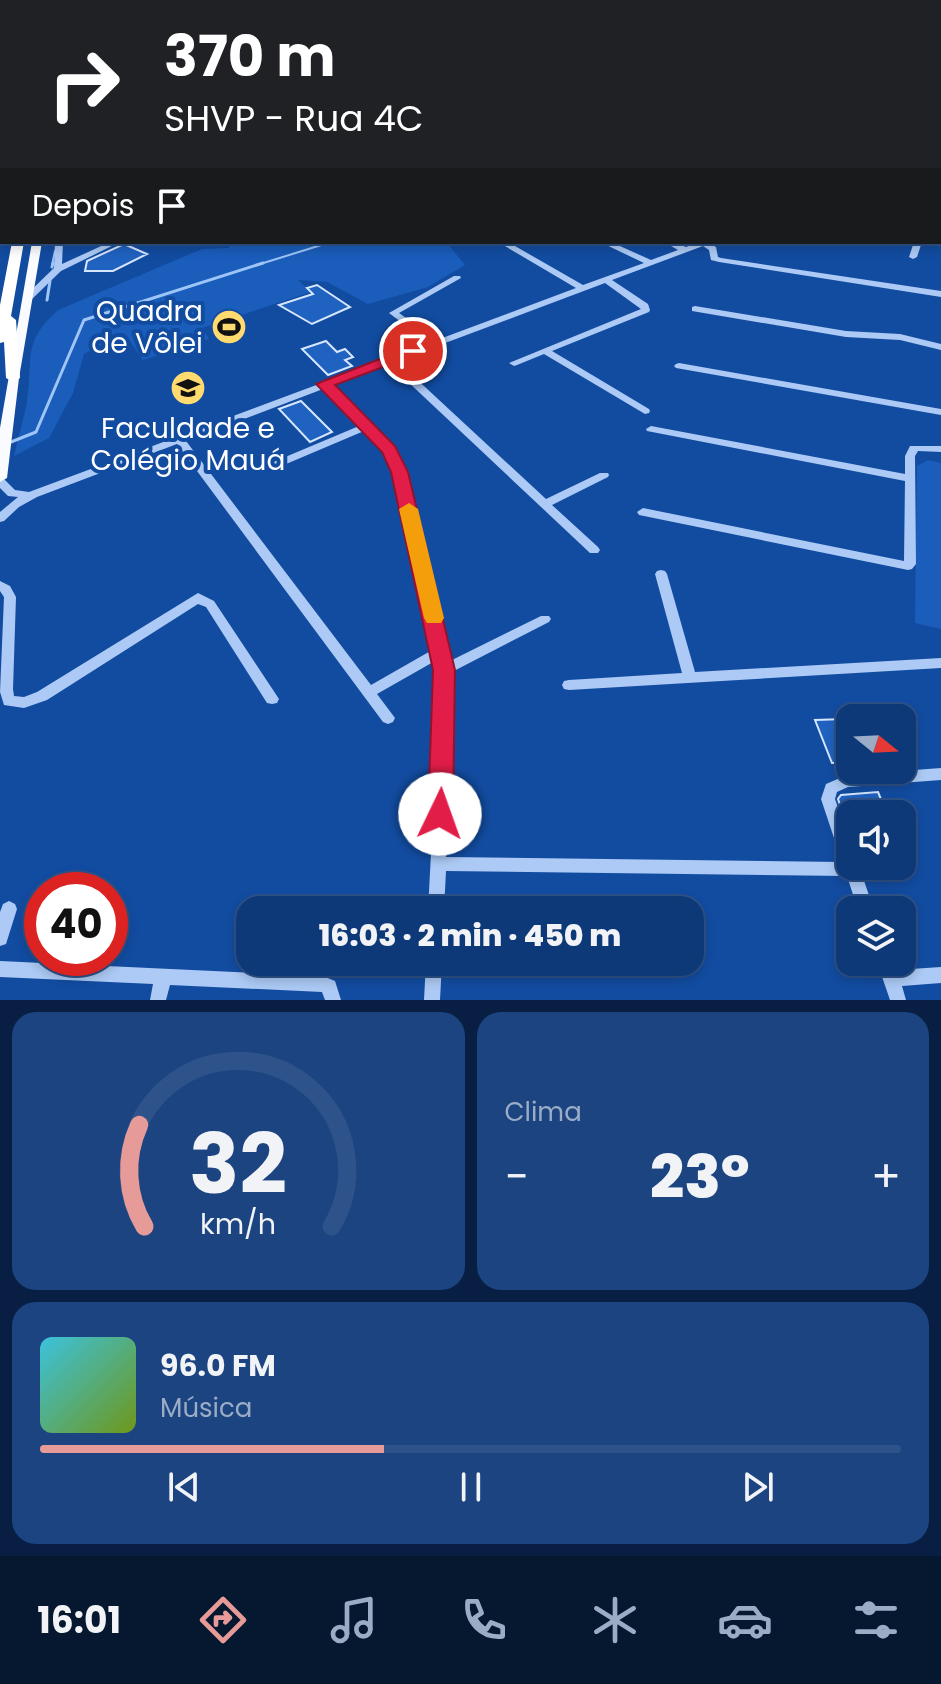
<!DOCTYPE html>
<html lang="pt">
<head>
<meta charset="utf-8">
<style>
  :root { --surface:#0e3979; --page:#1c4480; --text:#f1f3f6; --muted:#9bacc6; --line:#2e538a; --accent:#e69b98 }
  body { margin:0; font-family:Poppins,sans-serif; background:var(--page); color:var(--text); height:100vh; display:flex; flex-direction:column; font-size:30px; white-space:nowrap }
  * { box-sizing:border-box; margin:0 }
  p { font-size:26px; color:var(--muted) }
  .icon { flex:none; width:44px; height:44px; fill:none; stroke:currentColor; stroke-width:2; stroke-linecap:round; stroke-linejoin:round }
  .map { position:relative; height:1000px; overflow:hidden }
  .sheet { display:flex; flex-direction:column; gap:12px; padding:12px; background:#081f43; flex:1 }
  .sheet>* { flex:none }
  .top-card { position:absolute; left:0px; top:0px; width:942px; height:244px; box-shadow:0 4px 12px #0003,0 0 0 2px var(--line); background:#202124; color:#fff; overflow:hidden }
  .needle { width:52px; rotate:108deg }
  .buttons { position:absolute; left:836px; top:704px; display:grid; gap:16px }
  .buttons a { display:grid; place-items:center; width:80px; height:80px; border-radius:16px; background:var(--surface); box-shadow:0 4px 12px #0003,0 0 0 2px var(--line); font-size:40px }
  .speed { position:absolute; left:24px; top:872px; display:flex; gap:16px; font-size:40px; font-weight:700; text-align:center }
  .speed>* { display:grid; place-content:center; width:104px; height:104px; border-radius:50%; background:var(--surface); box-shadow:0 4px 12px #0003,0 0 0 2px var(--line); line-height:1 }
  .speed .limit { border:12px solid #d22; background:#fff; color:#111 }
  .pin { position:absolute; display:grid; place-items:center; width:68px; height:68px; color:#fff; margin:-34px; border:4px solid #fff; border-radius:50%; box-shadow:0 2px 8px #0007 }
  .me { position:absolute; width:88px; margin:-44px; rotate:3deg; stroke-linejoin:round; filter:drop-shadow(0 0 6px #0008) }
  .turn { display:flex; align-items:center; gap:28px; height:168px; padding:0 32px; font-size:36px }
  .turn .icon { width:104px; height:104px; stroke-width:2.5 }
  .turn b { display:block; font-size:56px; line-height:68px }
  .then { display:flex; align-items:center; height:76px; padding:0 32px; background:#0003; gap:16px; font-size:30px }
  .big { font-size:60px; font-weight:800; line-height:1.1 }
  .sheet .card { flex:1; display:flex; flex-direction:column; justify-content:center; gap:12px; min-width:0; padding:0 28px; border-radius:24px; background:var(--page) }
  .sheet .dial { align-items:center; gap:0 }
  .dial svg { height:208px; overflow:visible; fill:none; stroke:var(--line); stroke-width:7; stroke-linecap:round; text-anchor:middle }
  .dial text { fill:var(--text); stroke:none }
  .song { display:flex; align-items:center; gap:24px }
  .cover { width:96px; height:96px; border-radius:12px; background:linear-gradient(135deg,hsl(190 70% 55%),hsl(80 70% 35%)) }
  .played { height:8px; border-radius:4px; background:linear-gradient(90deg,var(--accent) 40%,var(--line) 40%) }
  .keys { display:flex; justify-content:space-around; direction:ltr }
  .heat { display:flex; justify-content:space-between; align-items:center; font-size:44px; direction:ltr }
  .sheet .tiles { flex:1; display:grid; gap:12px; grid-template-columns:1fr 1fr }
  .card:last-child { grid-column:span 2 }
  .trip { position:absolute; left:236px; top:896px; width:468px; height:80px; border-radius:24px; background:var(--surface); box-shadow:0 4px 12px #0003,0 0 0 2px var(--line); font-weight:800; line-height:80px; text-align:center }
  .tab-bar { display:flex; height:128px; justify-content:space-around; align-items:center; background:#061730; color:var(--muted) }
  .tab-bar .icon { width:56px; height:56px }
  .tab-bar .active { color:var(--accent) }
  .tab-bar b { font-size:36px; color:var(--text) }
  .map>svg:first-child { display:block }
</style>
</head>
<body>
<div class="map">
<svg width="941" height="1000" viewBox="0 0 941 1000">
  <rect width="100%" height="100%" fill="#124ca1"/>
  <path fill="#1a5dbb" d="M229 242H446L465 265 428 287 368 304 327 282 298 280 311 292 202 328 209 339 143 360 124 333 84 354 73 393 49 438 14 456C18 438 24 419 27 401 34 357 21 344 58 310L202 249 229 248Z
    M928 460 941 463V629L915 623 917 466Z"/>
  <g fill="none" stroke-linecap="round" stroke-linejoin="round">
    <path stroke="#9ec5f8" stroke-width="2" d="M508 0 513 2
      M705 0 709 2
      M52 265 55 251
      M257 265 331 242"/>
    <path stroke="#9ec5f8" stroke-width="3" d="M52 267 53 263
      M47 300 50 281
      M11 442 36 432 84 320 263 263"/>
  </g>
  <path fill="#2062c0" stroke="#d5e6fe" stroke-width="2" d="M124 244 147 254 113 271H85L87 261Z
    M317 285 350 307 312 324 279 305 313 294 307 288Z
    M326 341 337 352 345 349 353 357 345 360 352 366 328 375 302 349Z
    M301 401 332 432 310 442 279 409Z
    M845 719 850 732V762L832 763 815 720Z
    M878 792 887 814H843L838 799 841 795Z"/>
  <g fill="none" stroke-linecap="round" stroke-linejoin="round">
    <path fill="#accaf5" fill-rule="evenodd" d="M92 0H98V2H92Z
      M158 0H164V2H158Z
      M182 0H188V2H182Z
      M535 0H541L538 2H532Z
      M608 0H614L611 2H605Z
      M645 0H651L648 2H642Z
      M940 49H941V53H940Z
      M940 77H941V82H940Z
      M940 112H941V117H940Z
      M940 151H941L940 156Z
      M55 242H63L62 264 110 242H120L61 271 31 300H25V296L54 268Z
      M498 242H508L583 285 644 263 600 242H611L651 260 678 250 664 242H674L686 247 700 242H711L710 244 716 247 718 257 721 258 941 291V297L719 262 711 260 709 250 703 246 612 280 648 304 650 310 649 312 552 351 649 409 650 411 649 413 645 414 544 354 517 365 514 366 509 363 641 309 605 283 397 361 546 499 600 473H608L609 475 608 477 552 505 598 547 600 550 598 553H590L389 364 331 386 368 423 371 424V427L399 456 447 651 448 662 541 616H549L551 619 549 622 448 674 451 741 446 857 842 862 821 799 826 784 847 775 941 768V780L848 787 837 792 835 799 850 842V866H859L874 910H858L847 876 446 871 444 910H428L437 741 435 661 377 694 395 718 393 722 388 724 383 722 177 444 37 497 19 507 4 521 0 522V512L18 497 8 496 0 488V478L4 479 15 490 29 492 429 343 389 313 454 276H460L461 278 399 313 437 340 576 288ZM323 389 359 426 271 463 270 465 271 467H279L364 431 389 457 434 649 371 685 186 441Z
      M914 242H922L917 257 913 259 909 257Z
      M695 306 846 331 900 334 941 344V350L900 340 846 337 692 311V307Z
      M679 363 941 409V415L676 368 674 366 676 364Z
      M651 426 905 474V456L910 446H941V452L918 451 915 456 916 564 912 569 908 570 639 515 637 512 643 508 904 561 905 481 647 431 646 429Z
      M661 570 665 571 667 574 695 672 941 658V668L569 690 564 689 562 685 564 681 569 680 682 673 655 574 657 571Z
      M0 581 10 586 16 597 13 689 14 696 24 697 37 692 198 593 214 601 279 699 277 703 272 704 267 703 206 607 198 604 47 700 24 708 4 705 0 692 4 597 0 591Z
      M9 901 15 904 17 909 6 944 0 946V912L3 904Z
      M0 961 323 976 335 981 341 1000H325L322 992 170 985 166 1000H150L153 984 0 977Z
      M426 962H442L440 1000H424Z
      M877 962H893L896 970 941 967V983L902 986 906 1000H890Z"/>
    <path fill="#f9fbff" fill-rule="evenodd" d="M73 0H79V2H73Z
      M0 20H2V31H0Z
      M32 242H42L19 378 7 478 0 482V428Z"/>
    <path fill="#fff" fill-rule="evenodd" d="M25 0H33L24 2Z
      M55 0H63L54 2Z
      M2 77V84L0 85V78Z
      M2 103V115L0 116V104Z
      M12 242H24L11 316 16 320 20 378 13 382 6 378 4 342 0 343V305Z"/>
  </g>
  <path fill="#e11d48" stroke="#92132f" stroke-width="2" d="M413 346 420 351 418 354 335 385 395 446 408 472 455 670 453 814 449 822 440 825 432 822 428 814 433 670 391 472 382 452 316 384Z"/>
  <path fill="#f59e0b" d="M409 503 418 509 444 618 441 623H427L424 618 399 509Z"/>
  <defs>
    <symbol id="stadium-disc" viewBox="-11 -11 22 22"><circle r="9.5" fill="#ffda6f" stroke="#124ca1"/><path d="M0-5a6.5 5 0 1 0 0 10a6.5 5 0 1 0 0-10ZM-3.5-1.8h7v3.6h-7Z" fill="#111"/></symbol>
    <symbol id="university-disc" viewBox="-11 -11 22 22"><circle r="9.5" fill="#ffda6f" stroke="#124ca1"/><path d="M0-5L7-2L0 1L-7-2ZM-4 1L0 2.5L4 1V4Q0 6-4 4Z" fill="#111"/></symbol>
  </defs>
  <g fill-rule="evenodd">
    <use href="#stadium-disc" x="209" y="307" width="40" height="40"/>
    <use href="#university-disc" x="168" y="368" width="40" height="40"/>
  </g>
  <g text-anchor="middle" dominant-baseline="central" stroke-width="8" stroke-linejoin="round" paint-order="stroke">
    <g font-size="28" fill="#fff" stroke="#124ca1" text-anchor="end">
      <text x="203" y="311">Quadra<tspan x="203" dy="32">de Vôlei</tspan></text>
      <text x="188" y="428" text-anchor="middle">Faculdade e<tspan x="188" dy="32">Colégio Mauá</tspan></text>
    </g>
  </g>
</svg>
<div class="buttons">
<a><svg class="needle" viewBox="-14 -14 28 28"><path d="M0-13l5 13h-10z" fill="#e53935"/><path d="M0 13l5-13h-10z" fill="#9bacc6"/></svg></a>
<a><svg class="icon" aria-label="sound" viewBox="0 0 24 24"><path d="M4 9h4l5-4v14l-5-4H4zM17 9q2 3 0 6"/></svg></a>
<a><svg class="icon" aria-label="layers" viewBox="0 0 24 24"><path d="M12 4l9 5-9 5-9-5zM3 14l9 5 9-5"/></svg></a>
</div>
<div class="speed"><div class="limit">40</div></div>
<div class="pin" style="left:413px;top:351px;background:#d93025"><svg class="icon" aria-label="arrive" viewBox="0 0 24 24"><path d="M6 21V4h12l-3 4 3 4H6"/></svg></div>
<svg class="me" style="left:440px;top:814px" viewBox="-20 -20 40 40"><circle r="19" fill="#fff"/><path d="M0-13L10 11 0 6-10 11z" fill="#e11d48"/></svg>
<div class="trip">16:03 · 2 min · 450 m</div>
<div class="top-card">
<div class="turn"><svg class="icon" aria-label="right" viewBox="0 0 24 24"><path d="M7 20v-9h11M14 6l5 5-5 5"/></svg><div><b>370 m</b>SHVP - Rua 4C</div></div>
<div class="then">Depois<svg class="icon" aria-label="arrive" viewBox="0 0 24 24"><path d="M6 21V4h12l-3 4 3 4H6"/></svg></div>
</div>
</div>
<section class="sheet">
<div class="tiles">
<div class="card dial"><svg viewBox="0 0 100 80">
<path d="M14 69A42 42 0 1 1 86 69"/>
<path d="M14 69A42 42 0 0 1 12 30" stroke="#e69b98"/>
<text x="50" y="56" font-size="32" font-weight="700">32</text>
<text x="50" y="72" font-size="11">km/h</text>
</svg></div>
<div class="card"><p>Clima</p>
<div class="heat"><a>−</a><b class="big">23°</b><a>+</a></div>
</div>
<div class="card">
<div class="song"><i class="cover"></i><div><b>96.0 FM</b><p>Música</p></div></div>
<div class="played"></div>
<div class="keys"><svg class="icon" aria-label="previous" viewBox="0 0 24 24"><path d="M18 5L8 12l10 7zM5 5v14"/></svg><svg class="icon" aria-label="pause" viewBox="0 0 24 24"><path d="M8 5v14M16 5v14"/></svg><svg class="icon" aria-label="next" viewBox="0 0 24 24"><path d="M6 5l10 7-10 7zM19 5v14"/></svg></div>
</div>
</div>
</section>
<nav class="tab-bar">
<b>16:01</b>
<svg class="icon active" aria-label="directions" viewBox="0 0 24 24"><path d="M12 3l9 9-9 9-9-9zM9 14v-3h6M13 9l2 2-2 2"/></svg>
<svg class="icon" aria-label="music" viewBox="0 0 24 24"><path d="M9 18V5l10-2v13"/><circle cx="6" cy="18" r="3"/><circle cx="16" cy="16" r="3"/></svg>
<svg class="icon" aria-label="phone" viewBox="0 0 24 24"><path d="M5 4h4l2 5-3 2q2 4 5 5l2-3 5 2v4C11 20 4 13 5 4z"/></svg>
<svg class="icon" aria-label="climate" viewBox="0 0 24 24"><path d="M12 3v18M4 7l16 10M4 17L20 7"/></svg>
<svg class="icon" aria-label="car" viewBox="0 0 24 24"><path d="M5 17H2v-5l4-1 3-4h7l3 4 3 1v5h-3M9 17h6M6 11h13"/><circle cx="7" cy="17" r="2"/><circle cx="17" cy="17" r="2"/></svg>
<svg class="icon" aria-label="filters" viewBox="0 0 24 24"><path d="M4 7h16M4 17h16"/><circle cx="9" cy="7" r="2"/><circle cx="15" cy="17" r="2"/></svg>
</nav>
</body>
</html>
